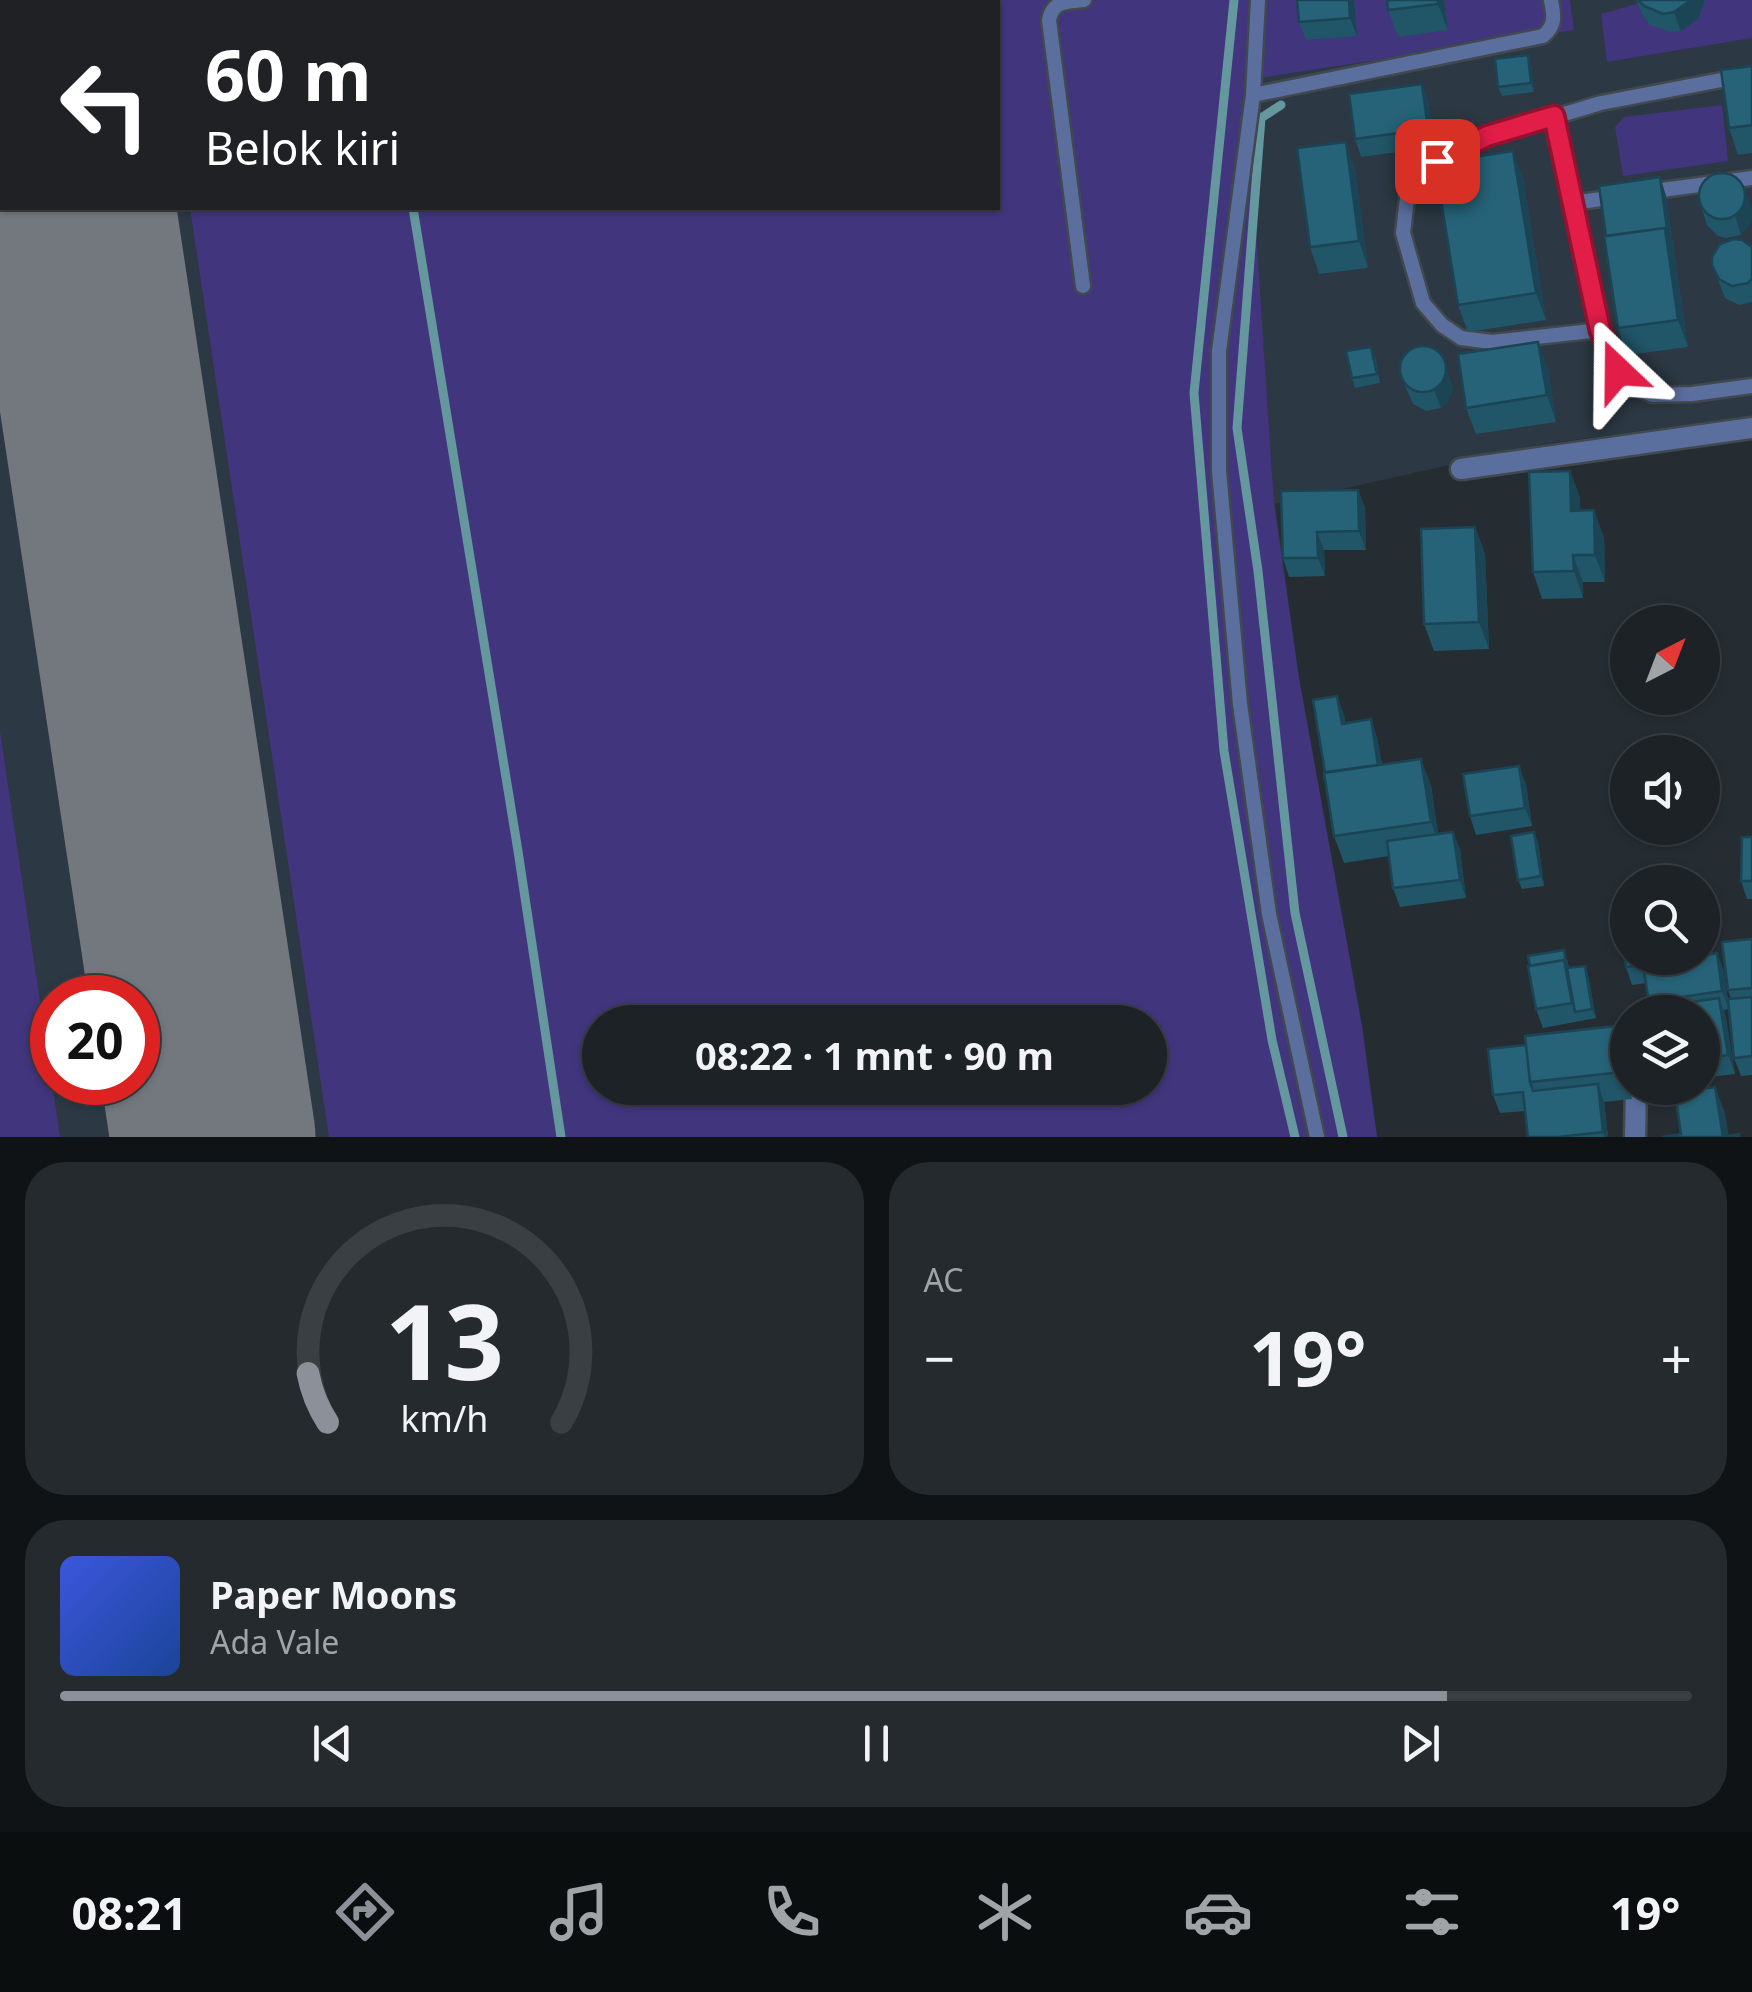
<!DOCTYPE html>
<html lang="id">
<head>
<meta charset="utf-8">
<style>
  :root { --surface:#1c2226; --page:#252a2e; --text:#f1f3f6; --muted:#a0a4a7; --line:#3a3f43; --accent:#8c9099 }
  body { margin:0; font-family:"Noto Sans",sans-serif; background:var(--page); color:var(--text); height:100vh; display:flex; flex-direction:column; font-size:38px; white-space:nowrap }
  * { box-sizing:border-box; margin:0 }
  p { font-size:32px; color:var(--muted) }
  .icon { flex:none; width:55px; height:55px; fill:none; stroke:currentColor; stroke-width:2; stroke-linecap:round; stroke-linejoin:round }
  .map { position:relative; height:1137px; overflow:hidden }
  .sheet { display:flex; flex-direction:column; gap:25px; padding:25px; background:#0f1315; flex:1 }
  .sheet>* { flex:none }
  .hud { position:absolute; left:0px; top:0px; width:1000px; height:210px; box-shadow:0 2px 8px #0004,0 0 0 2px var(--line); background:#202124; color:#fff; overflow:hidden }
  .needle { width:65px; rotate:42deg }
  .fabs { position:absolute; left:1610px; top:605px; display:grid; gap:20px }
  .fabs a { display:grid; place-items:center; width:110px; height:110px; border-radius:50%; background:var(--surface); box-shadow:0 2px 8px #0004,0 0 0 2px var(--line); font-size:50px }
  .speed { position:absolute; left:30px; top:975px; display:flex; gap:20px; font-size:50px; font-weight:700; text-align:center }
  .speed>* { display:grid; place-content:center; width:130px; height:130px; border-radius:50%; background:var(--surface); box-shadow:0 2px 8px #0004,0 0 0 2px var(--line); line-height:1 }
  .speed .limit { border:15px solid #d22; background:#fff; color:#111 }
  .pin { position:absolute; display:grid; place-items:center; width:85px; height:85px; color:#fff; margin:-42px; border-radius:20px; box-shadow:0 5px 15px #0006 }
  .me { position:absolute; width:110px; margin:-55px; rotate:337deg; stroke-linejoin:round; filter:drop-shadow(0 0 8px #0008) }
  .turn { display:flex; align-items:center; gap:35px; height:210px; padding:0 40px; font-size:45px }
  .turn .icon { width:130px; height:130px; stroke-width:2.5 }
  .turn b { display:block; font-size:70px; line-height:85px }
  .big { font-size:75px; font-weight:700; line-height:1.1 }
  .sheet .widget { flex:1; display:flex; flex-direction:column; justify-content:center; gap:15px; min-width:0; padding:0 35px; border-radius:40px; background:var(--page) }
  .sheet .dial { align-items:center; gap:0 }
  .dial svg { height:260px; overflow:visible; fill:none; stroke:var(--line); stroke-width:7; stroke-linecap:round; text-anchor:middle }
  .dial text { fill:var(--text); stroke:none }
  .song { display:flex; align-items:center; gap:30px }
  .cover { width:120px; height:120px; border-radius:15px; background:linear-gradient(135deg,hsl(230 70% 55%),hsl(220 70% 35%)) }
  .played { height:10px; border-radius:5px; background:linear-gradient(90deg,var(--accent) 85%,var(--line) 85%) }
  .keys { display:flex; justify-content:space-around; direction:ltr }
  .heat { display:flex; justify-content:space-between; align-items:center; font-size:55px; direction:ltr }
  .sheet .tiles { flex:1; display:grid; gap:25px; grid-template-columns:1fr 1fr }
  .widget:last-child { grid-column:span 2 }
  .trip { position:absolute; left:582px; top:1005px; width:585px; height:100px; border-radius:50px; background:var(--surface); box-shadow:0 2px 8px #0004,0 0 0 2px var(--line); font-weight:700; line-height:100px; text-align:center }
  .dock { display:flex; height:160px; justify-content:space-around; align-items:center; background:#0b0e0f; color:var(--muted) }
  .dock .icon { width:70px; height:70px }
  .dock .selected { color:var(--accent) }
  .dock b { font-size:45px; color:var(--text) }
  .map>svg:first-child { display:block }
</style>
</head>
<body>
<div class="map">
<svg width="1752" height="1137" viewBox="0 0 1752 1137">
  <rect width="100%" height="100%" fill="#252d33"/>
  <path fill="#2c3843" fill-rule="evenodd" d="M0 0H1752V416L1543 444 1275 504 1299 678 1362 1026 1377 1137H0ZM2 2H998V208H2ZM52 998H138V1082H52ZM600 1022H1150V1088H600Z"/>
  <path fill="#41357d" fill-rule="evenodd" d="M159 0H1570L1574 30 1246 80 1274 504 1299 678 1362 1026 1377 1137H329L190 208H998V2H159ZM600 1022H1150V1088H600Z
    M1650 0H1752V38L1607 62 1601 14Z
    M1722 105 1728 161 1623 176 1615 127 1624 117Z
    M0 731 60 1137H0Z"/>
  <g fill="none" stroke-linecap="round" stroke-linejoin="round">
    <path stroke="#64979e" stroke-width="9" d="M379 0 380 2
      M1234 0 1194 393 1224 751 1272 1040 1295 1137
      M1281 105 1261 118 1237 428 1258 571 1295 913 1343 1137
      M413 208 518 851 561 1137"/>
    <path stroke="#72787e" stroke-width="205" d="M42 0V2
      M73 208 213 1137"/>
    <defs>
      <path id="service" d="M1258 0 1253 95 1219 351V471L1240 704 1269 914 1317 1137
        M1253 95 1543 36C1556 25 1554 16 1551 0
        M1553 116 1600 330 1618 371 1635 387 1652 395 1692 394 1752 386
        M1647 192 1752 178
        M1572 203 1616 197
        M1083 286 1049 20C1053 0 1067 2 1084 0
        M1600 330 1492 342 1461 338 1442 325 1423 303 1403 233 1407 198 1417 177 1437 161 1487 137 1601 103 1752 74"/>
      <path id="minor" d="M1461 469 1752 428
        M1635 1137 1636 1088"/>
    </defs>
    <use href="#service" stroke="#41484e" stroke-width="19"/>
    <use href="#minor" stroke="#41484e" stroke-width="25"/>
    <use href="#service" stroke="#5b6f9f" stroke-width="14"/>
    <use href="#minor" stroke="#5b6f9f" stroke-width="20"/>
  </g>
  <path fill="#215568" d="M1354 0 1357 36 1306 40 1299 22Z
    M1444 0 1448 30 1398 37 1388 10Z
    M1636 0H1705L1698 19 1681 31 1670 32 1650 25 1643 16Z
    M1531 64 1534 92 1502 96 1498 87Z
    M1752 66V153L1738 155 1729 128Z
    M1422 84 1428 102 1435 147 1361 157 1355 139Z
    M1355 169 1368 268 1319 274 1310 247Z
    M1660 177 1666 196 1688 347 1627 355 1618 328 1606 236Z
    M1523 178 1546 320 1468 332 1458 305Z
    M1701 206 1752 208 1751 223 1741 235 1726 238 1718 236 1707 225Z
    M1752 247V302L1739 305 1725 298 1712 265Z
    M1375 356 1380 383 1355 388 1352 378Z
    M1442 356 1453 389 1447 403 1441 408 1426 411 1413 404 1399 372Z
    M1548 368 1556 422 1476 434 1466 408Z
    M1570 471 1580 498V511L1604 537 1605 582H1583V598L1542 599 1533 572Z
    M1358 490 1365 508 1366 550H1324L1325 576 1289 577 1283 558Z
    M1475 527 1485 554 1489 649 1434 651 1424 624Z
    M1344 714 1345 724 1377 737 1382 764 1431 785 1438 834 1453 832 1460 850 1466 898 1400 907 1393 888 1389 856 1344 863 1334 836Z
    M1526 784 1532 826 1476 835 1470 816Z
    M1752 837V899H1747L1741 881Z
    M1538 842 1544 886 1522 889 1518 880Z
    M1752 939V1075L1741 1076 1734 1058 1731 999 1728 990Z
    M1717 953 1724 972 1729 1009 1724 1010 1735 1074 1709 1077 1702 1060V1012H1653L1649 1002 1646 983 1632 985 1626 967 1628 958H1702Z
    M1567 959 1569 968 1585 966 1588 975 1596 1018 1543 1028 1536 1009Z
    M1627 1053 1628 1088H1630L1632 1099 1604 1102 1608 1137H1528L1525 1111 1500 1113 1493 1095Z"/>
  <path fill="#1b4555" d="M1349 0H1354L1357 36 1350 18Z
    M1438 0H1444L1448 30 1438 4Z
    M1691 0H1705L1698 19 1681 31 1674 12Z
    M1528 55 1531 64 1534 92 1531 83Z
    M1422 84 1428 102 1435 147 1428 129Z
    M1346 142 1355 169 1368 268 1359 241Z
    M1513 151 1523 178 1546 320 1536 293Z
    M1660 177 1666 196 1688 347 1678 320Z
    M1745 189 1752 208 1751 223 1741 235 1735 216Z
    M1538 342 1548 368 1556 422 1547 395Z
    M1442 356 1453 389 1447 403 1441 408 1434 390Z
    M1570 471 1580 498 1581 538 1571 511Z
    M1358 490 1365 508 1366 550 1359 531Z
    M1594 510 1604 537 1605 582 1595 555Z
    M1475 527 1485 554 1489 649 1479 622Z
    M1317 532 1324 550 1325 576 1318 558Z
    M1573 555 1583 582V598L1574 571Z
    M1337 696 1344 714 1348 742 1342 724Z
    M1371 719 1377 737 1386 789 1379 770Z
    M1421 759 1431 785 1440 848 1431 822Z
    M1519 766 1526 784 1532 826 1525 808Z
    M1453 832 1460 850 1466 898 1460 880Z
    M1534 832 1538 842 1544 886 1541 876Z
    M1717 953 1724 972 1729 1009 1722 991Z
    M1585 966 1588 975 1596 1018 1592 1009Z
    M1719 998 1726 1017 1735 1074 1728 1055Z
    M1617 1026 1627 1053 1628 1087 1622 1072Z
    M1598 1084 1604 1102 1608 1137H1605L1603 1132Z
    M1715 1087 1725 1113 1729 1137H1723Z"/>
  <path fill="#266379" stroke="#1b4555" stroke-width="2.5" d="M1297 0H1349L1350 18 1299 22Z
    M1387 0H1438V4L1388 10Z
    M1638 0H1691L1674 12 1663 14 1644 6Z
    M1528 55 1531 83 1498 87 1495 59Z
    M1752 66V125L1729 128 1721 70Z
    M1422 84 1428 129 1355 139 1349 94Z
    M1346 142 1359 241 1310 247 1297 148Z
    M1513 151 1536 293 1458 305 1435 163Z
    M1699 196a23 23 0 1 1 46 0a23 23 0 1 1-46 0Z
    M1660 177 1668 236 1665 228 1606 236 1599 186Z
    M1665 228 1678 320 1618 328 1604 236Z
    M1734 239 1742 240 1752 247V279L1748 283 1732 286 1719 279 1712 265V257L1720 244Z
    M1538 342 1547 395 1466 408 1458 354Z
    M1400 369a23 23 0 1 1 46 0a23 23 0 1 1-46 0Z
    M1371 347 1377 374 1352 378 1346 351Z
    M1570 471 1571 511 1594 510 1595 555H1573L1574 571 1533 572 1529 472Z
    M1358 490 1359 531 1317 532 1318 558H1283L1281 491Z
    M1475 527 1479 622 1424 624 1421 529Z
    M1337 696 1342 724 1371 719 1378 765 1325 772 1313 700Z
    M1421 759 1431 822 1334 836 1324 773Z
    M1519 766 1525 808 1470 816 1463 774Z
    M1453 832 1460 880 1393 888 1387 841Z
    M1534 832 1541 876 1518 880 1511 836Z
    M1742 837H1752V881H1741Z
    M1628 929V958H1702V956L1717 953 1722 991 1649 1002 1643 965 1626 967 1620 930Z
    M1752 939V988L1728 990 1722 942Z
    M1564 950 1567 968 1564 960 1530 966 1528 956Z
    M1564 960 1572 1003 1536 1009 1528 966Z
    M1585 966 1592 1009 1575 1012 1567 968Z
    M1752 997V1056L1734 1058 1728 999Z
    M1719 998 1728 1055 1702 1059V1012H1653L1652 1008Z
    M1617 1026 1622 1072 1530 1082 1525 1036Z
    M1526 1045 1530 1082 1533 1091 1598 1084 1603 1132 1558 1137H1528L1523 1092 1493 1095 1488 1049Z
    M1715 1087 1723 1137 1739 1134V1137H1662L1681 1134 1675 1093Z"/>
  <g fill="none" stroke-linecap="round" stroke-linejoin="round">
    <defs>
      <path id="route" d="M1437 161 1487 136 1554 116 1600 330 1618 371"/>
    </defs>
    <use href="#route" stroke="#92132f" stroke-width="25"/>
    <use href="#route" stroke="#e11d48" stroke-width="18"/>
  </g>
</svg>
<div class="fabs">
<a><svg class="needle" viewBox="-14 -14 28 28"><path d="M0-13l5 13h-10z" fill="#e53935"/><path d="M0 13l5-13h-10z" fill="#a0a4a7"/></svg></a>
<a><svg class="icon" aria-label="sound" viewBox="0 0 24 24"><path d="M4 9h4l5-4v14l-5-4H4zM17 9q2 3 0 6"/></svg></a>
<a><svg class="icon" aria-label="search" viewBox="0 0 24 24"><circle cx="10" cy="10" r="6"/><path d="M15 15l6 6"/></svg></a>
<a><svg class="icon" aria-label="layers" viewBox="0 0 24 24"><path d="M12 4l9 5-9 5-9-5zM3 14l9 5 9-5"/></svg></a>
</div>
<div class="speed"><div class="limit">20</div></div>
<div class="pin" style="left:1437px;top:161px;background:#d93025"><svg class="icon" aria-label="arrive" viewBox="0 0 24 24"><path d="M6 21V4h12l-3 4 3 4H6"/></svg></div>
<svg class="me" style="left:1618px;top:371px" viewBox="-20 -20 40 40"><path d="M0-17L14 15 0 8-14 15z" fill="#e11d48" stroke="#fff" stroke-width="4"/></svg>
<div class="trip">08:22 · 1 mnt · 90 m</div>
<div class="hud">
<div class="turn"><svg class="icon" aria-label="left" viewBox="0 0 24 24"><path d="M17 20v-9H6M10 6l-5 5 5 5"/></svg><div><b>60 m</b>Belok kiri</div></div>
</div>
</div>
<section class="sheet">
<div class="tiles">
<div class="widget dial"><svg viewBox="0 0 100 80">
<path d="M14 69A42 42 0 1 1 86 69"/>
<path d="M14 69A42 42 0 0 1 8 54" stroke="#8c9099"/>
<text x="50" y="56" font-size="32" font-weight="700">13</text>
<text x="50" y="72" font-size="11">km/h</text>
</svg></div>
<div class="widget"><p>AC</p>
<div class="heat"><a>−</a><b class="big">19°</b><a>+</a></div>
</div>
<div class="widget">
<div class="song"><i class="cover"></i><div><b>Paper Moons</b><p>Ada Vale</p></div></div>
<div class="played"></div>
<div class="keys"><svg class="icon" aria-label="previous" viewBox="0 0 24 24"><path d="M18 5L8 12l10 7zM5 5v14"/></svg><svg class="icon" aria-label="pause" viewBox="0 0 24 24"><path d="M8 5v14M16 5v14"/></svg><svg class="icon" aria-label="next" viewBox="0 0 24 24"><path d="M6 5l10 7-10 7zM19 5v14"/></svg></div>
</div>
</div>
</section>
<nav class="dock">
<b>08:21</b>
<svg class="icon selected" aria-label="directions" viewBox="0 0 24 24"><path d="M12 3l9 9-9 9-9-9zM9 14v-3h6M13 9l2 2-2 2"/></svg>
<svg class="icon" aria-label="music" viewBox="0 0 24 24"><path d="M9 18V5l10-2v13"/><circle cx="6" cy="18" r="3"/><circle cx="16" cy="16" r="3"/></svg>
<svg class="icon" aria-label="phone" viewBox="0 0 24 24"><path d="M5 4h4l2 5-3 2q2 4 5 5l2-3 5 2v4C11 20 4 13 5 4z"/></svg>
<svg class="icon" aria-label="climate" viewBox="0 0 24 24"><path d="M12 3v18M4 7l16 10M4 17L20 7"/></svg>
<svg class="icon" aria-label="car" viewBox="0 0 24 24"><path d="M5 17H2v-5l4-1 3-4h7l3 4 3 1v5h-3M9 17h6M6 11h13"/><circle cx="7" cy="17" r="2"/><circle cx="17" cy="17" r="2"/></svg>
<svg class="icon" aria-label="filters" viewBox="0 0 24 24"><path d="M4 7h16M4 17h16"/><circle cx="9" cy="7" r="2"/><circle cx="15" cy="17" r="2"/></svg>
<b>19°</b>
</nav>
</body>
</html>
